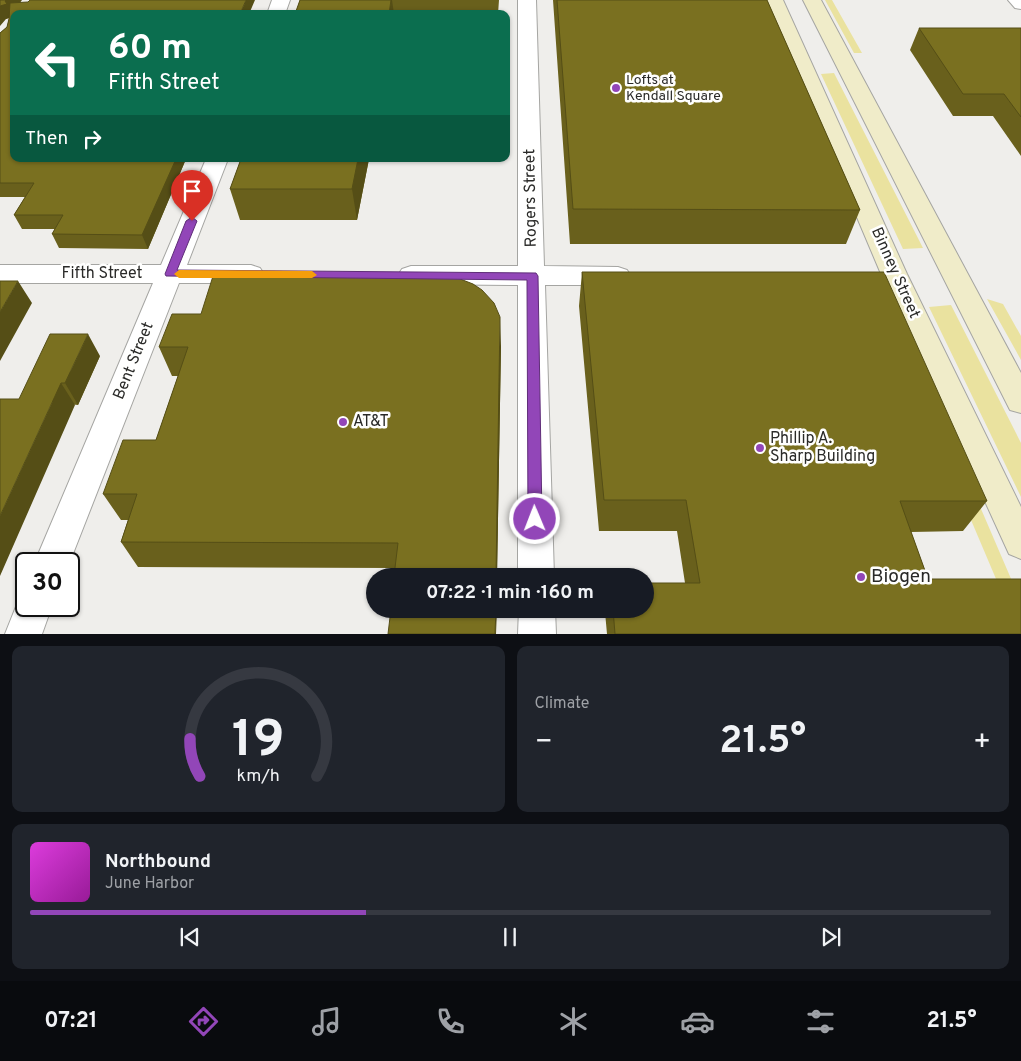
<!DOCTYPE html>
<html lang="en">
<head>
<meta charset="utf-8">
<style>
  :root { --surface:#171b24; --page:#20242c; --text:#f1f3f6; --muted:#9ea1a6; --line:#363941; --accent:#9246b8 }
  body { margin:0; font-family:Overpass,sans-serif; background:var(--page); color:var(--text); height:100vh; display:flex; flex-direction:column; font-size:19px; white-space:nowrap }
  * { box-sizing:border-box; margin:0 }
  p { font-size:16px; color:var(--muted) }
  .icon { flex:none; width:28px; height:28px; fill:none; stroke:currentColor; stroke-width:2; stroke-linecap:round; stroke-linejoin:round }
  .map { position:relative; height:634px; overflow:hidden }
  .panel { display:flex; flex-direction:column; gap:12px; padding:12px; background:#0d0f14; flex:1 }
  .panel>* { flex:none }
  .top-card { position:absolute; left:10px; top:10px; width:500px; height:152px; border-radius:10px; box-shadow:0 1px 4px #0004; background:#0b6e4f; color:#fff; overflow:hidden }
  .speed { position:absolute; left:15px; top:552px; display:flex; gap:10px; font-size:25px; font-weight:700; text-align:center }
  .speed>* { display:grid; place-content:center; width:65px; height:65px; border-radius:50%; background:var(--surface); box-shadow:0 1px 4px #0004; line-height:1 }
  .speed .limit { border:2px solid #111; border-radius:8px; background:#fff; color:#111 }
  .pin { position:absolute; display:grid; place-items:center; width:42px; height:42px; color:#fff; margin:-51px -21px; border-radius:50% 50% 50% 0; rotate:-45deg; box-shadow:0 0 5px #0007 }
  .pin .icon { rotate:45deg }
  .me { position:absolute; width:55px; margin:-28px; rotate:359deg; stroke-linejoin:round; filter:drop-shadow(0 0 4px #0008) }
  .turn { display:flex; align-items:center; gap:18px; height:105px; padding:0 15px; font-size:22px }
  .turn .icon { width:65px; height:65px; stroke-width:2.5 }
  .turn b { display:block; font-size:35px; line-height:42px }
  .then { display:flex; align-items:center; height:48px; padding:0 15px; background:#0003; gap:10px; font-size:19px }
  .big { font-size:38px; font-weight:700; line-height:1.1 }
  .panel .tile { flex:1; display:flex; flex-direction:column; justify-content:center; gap:8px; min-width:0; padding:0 18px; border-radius:10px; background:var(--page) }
  .panel .dial { align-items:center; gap:0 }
  .dial svg { height:130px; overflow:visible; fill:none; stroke:var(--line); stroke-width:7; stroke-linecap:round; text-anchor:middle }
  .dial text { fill:var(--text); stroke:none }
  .song { display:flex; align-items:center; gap:15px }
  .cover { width:60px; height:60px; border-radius:8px; background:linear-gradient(135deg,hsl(300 70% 55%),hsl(300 70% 35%)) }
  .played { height:5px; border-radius:2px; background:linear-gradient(90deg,var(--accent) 35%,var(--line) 35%) }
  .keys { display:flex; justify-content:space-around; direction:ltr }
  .heat { display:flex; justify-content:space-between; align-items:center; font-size:28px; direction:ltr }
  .panel .tiles { flex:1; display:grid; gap:12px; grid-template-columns:1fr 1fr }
  .tile:last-child { grid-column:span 2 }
  .trip { position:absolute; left:366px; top:568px; width:288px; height:50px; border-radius:25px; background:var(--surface); box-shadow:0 1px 4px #0004; font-weight:700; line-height:50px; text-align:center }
  .menu { display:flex; height:80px; justify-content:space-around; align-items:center; background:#090b0e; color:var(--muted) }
  .menu .icon { width:35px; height:35px }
  .menu .on { color:var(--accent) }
  .menu b { font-size:22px; color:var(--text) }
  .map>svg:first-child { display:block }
</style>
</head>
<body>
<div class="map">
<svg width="1021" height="634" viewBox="0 0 1021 634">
  <rect width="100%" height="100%" fill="#efeeeb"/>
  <path fill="#eae29f" d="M825 0H832L862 53H854Z
    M834 73 923 248 903 249 821 74Z
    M987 299 1003 304 1021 336V360Z
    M951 305 1021 443V497L929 307Z
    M881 308 896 311 1021 602 1019 633Z"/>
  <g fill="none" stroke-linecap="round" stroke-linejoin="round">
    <defs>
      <path id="minor" d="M272 0H290L285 14H267Z
        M518 0H536L544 266 618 267 627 270 631 276 627 282 618 285H545L554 576H518V285L411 284 402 281 398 275 402 269 411 266H518Z
        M1008 0H1021V9L1015 8Z
        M206 159H228L187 265H251L260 268 264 274 260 280 251 283H179L69 564H34L153 283H0V265H161Z
        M26 592V606H52L42 634H5L21 594Z
        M519 609H555L556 634H518Z"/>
      <path id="secondary" d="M765 0H783L907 274 1021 507V559L1009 554 881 274Z
        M803 0H821L1021 373V413L1010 410Z"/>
    </defs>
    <use href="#minor" stroke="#a5a5a2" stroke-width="2"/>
    <use href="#secondary" stroke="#a5a5a2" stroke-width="2"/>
    <use href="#minor" fill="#fff" fill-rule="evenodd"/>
    <use href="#secondary" fill="#f0ecc9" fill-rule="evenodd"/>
  </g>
  <path fill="#69601c" d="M0 0 20 3 186 159 148 249 59 248 52 234 55 229H22L14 215 25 197H0V33L7 27 9 18 6 19Z
    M300 0H499L498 14H295Z
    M553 0H767L860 210 846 244H570Z
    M919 28H1021V156L993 116H953L910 50Z
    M241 159H369L357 220H240L230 189Z
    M582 272 987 501 963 531 911 532 928 579 1021 634H607L605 612 606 609H645L685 583 677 531H599L579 306Z
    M501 346 497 576H394L395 568 138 567 121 542 128 520H121L103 494 156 440 178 376H172L159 347Z
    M100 356 78 405 19 399Z"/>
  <path fill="#554e16" d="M6 0H22L12 14 13 16 6 19 0 26V6Z
    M246 0H255L249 14H240Z
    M391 0H392L394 14H389Z
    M176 159H186L148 249 142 235Z
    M358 159H369L357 220 352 189Z
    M18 281 32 303 0 361V312Z
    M500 317 501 346 497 576H496Z
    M88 334 100 356 78 405 65 383Z
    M61 383 75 405 0 576V516Z
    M496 609H497L496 634H495Z"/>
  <path fill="#7a7020" stroke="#554e16" d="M0 0H6L5 1 7 4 0 6Z
    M30 0H246L240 14H14V159H176L142 235 52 234 63 215H14L34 183H0V33L7 27 9 19 10 3 28 2Z
    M300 0H391L389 14H295Z
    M557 0H767L860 210 573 209Z
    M919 28H1021V117L1004 94H963Z
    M241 159H358L352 189H230Z
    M582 272H884L987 501H900L928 579H1021V634H615L613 609H645V583H700L686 500H604Z
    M214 273 441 274 455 277 473 284 482 290 494 303 500 317 496 576H394L398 543 121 542 137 494H103L123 440H156L188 347H159L172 314H201Z
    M0 281H18L0 312Z
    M50 334H88L65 383H61L0 516V399H19Z
    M391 609H496L495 634H388Z"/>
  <path fill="#9246b8" stroke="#5f2e78" d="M192 217 197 221 177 270 536 273 538 276 542 519 540 523 535 525 530 523 528 519 527 280 166 276 165 274 186 221Z"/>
  <path fill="#f59e0b" d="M179 270 312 271 317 275 312 278H179L174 274Z"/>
  <g fill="#9246b8" stroke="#fffffe" stroke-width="2">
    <circle cx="616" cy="88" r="5"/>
    <circle cx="343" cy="422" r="5"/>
    <circle cx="760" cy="448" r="5"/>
    <circle cx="861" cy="577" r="5"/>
  </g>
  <g text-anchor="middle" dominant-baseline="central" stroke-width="5" stroke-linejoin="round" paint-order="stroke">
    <g font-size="14" fill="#2a2a28" stroke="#fffffe" text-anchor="start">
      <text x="626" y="80">Lofts at<tspan x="626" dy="16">Kendall Square</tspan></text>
    </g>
    <g font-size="16" fill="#2a2a28" stroke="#fffffe">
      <text transform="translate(531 198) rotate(-91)">Rogers Street</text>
      <text transform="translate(895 273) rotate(66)">Binney Street</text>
      <text x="102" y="274">Fifth Street</text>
      <text transform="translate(134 361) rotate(-68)">Bent Street</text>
    </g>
    <g font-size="16" fill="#2a2a28" stroke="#fffffe" text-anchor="start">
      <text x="353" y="422">AT&amp;T</text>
      <text x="770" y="439">Phillip A.<tspan x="770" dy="18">Sharp Building</tspan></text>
    </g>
    <g font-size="19" fill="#2a2a28" stroke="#fffffe" text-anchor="start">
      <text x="871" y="577">Biogen</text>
    </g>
  </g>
</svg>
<div class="speed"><div class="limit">30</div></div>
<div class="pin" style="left:192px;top:221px;background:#d93025"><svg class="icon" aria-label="arrive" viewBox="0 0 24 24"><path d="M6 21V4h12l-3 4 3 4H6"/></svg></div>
<svg class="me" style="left:535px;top:519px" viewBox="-20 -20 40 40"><circle r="17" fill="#9246b8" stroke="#fff" stroke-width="3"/><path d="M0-11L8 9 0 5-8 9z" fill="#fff"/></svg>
<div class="trip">07:22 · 1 min · 160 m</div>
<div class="top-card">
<div class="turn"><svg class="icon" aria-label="left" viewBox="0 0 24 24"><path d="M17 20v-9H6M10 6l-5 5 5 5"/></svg><div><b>60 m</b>Fifth Street</div></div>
<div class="then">Then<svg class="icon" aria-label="right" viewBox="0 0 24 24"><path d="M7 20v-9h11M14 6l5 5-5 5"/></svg></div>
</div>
</div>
<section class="panel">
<div class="tiles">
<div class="tile dial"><svg viewBox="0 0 100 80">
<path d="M14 69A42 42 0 1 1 86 69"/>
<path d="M14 69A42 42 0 0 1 8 46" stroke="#9246b8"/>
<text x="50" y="56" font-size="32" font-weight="700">19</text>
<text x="50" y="72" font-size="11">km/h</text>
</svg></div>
<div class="tile"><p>Climate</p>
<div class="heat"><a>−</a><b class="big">21.5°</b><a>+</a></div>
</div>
<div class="tile">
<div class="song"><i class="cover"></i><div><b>Northbound</b><p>June Harbor</p></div></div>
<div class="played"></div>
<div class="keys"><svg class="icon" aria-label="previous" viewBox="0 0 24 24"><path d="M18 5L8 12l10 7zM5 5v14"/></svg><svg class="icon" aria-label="pause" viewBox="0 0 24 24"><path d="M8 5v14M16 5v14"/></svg><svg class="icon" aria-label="next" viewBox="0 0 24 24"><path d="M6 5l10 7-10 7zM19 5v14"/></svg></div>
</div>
</div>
</section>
<nav class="menu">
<b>07:21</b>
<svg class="icon on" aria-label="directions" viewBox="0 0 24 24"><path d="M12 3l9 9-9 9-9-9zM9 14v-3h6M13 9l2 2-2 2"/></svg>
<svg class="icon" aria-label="music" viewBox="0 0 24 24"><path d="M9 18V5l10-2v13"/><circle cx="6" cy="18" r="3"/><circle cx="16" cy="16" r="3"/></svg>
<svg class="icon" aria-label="phone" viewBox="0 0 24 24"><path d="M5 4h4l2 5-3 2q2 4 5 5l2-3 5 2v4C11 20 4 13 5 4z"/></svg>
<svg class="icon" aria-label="climate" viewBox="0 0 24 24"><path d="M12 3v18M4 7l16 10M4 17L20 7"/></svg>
<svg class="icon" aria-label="car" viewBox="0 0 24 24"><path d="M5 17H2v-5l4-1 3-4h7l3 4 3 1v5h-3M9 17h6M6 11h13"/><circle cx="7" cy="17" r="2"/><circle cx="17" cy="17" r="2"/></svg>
<svg class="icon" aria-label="filters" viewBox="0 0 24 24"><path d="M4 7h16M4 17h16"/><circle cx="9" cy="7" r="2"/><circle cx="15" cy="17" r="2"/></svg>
<b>21.5°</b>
</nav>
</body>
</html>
